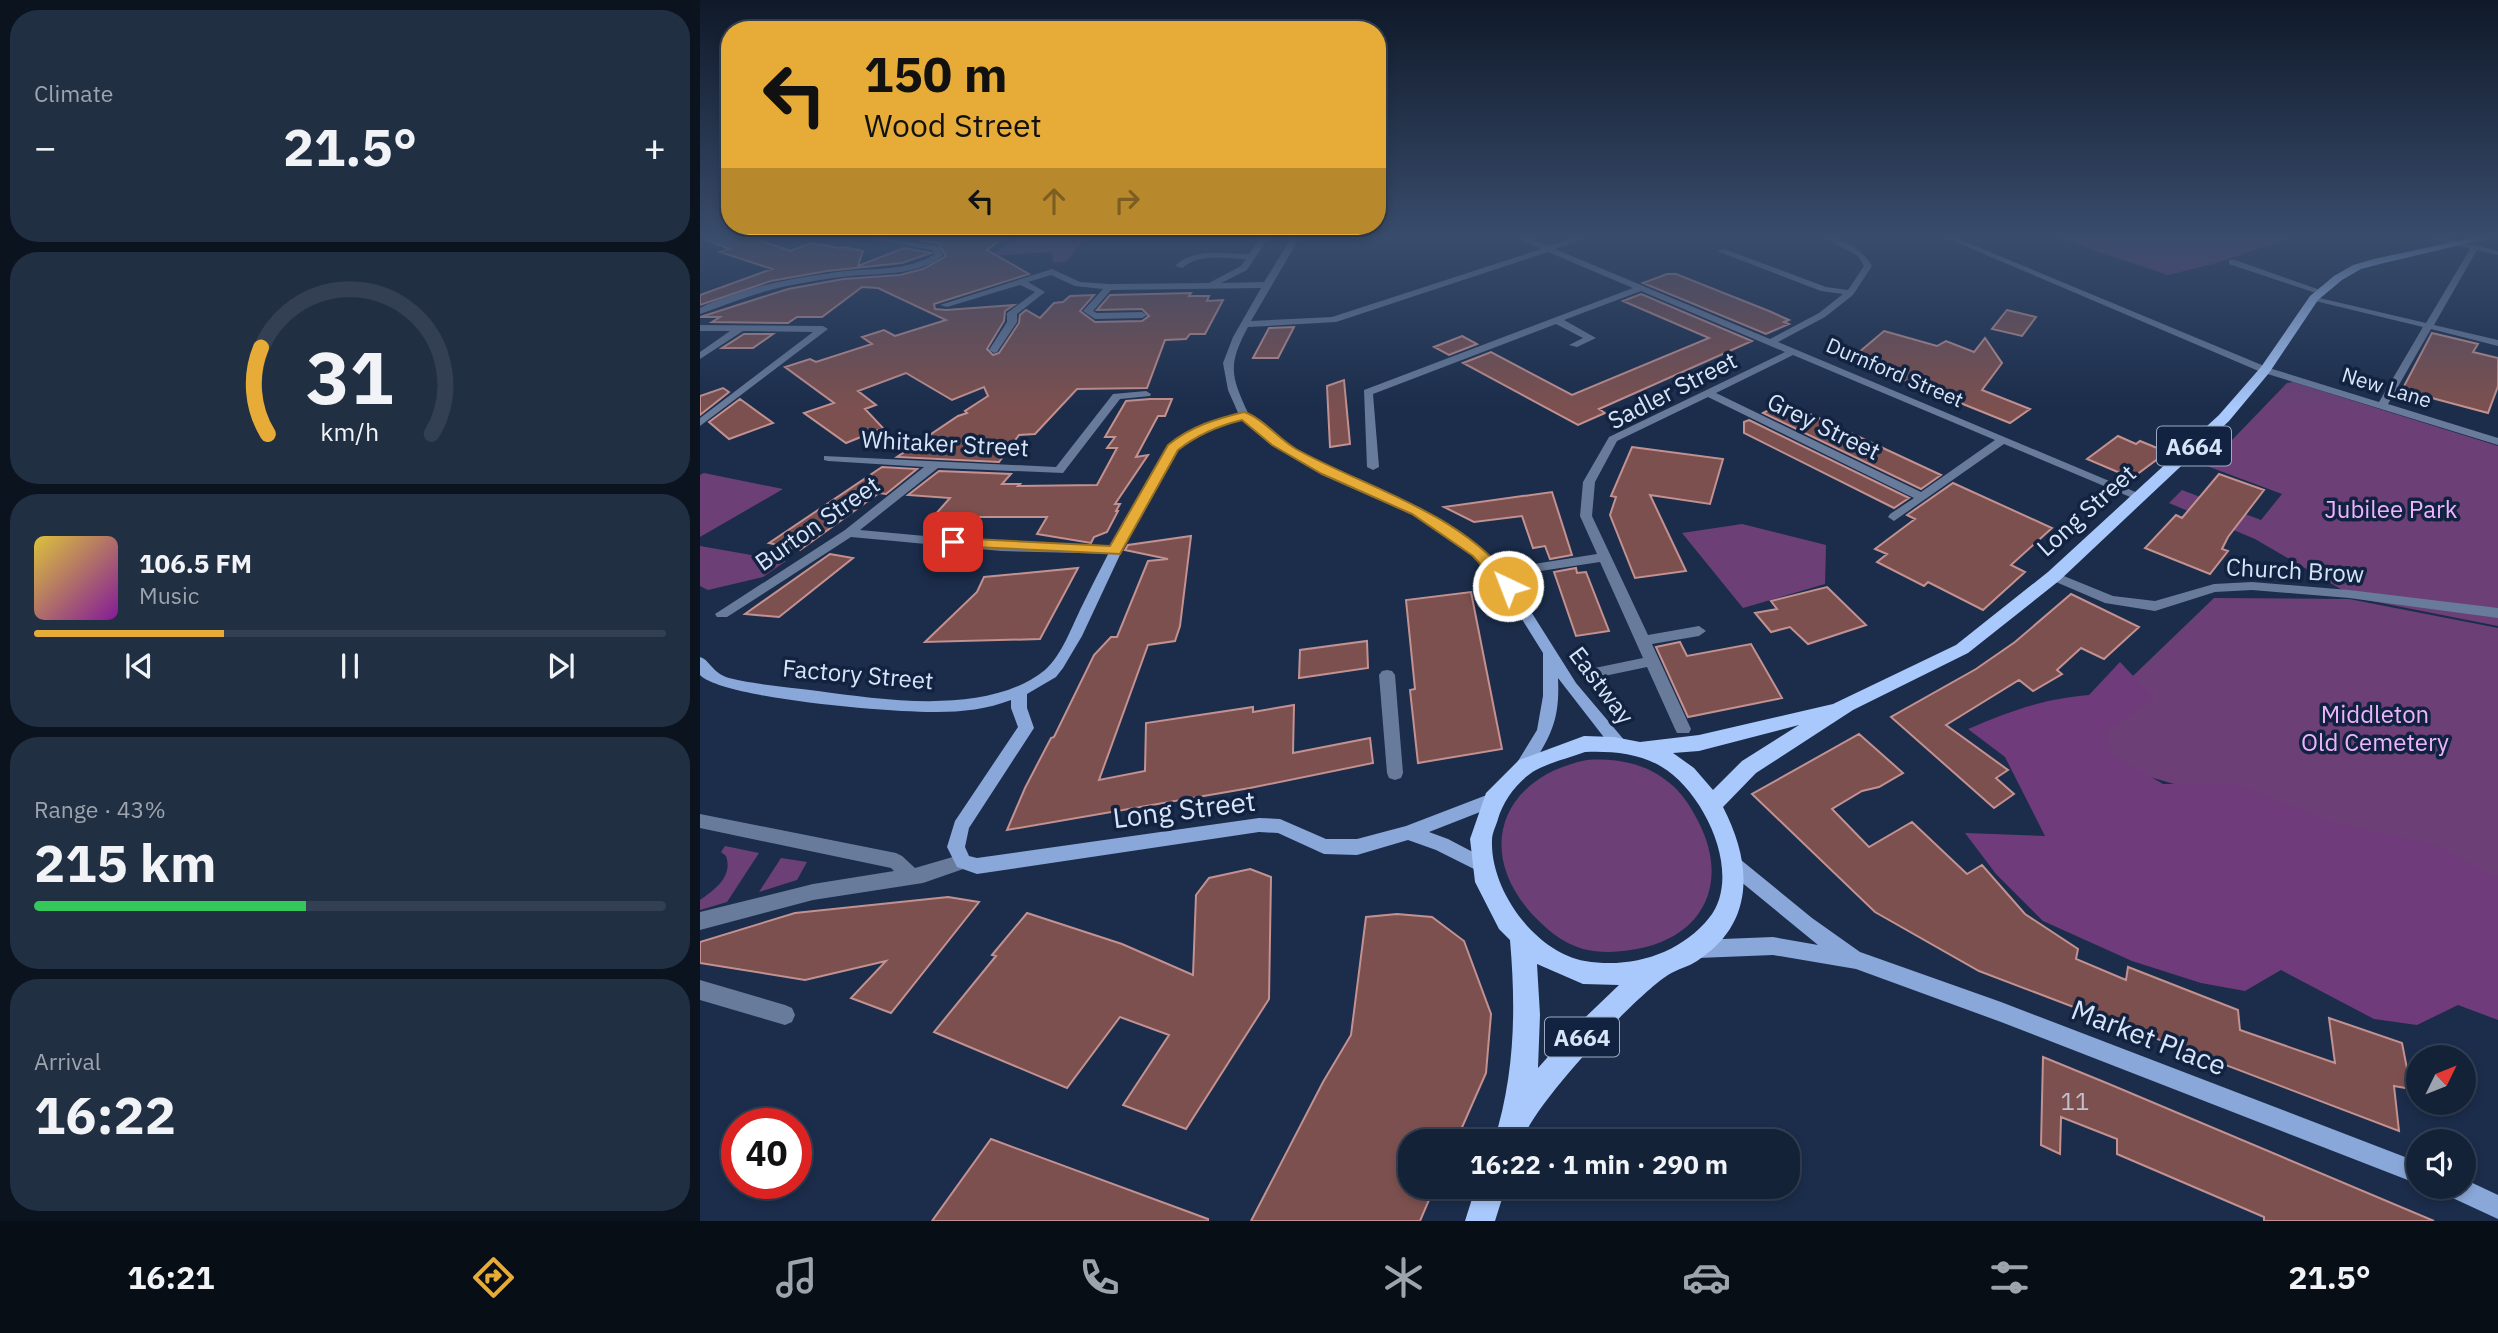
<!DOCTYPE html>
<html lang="en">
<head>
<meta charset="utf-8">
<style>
  :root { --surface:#142238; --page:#212f43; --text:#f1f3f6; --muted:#9da4ae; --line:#333f53; --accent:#e7ac37 }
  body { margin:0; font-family:"IBM Plex Sans",sans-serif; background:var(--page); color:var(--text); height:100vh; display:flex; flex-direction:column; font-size:26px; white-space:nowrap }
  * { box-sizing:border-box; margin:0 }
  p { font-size:23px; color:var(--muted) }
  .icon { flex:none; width:38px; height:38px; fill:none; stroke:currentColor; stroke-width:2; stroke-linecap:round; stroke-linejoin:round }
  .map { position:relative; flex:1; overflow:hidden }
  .drawer { display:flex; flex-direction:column; gap:10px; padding:10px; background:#0b131f; width:700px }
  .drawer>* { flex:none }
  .hud { position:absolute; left:21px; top:21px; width:665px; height:214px; border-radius:28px; box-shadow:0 4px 10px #0003,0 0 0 2px var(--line); background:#e7ac37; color:#111; overflow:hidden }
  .needle { width:46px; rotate:47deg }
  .fabs { position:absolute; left:1706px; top:1045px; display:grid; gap:14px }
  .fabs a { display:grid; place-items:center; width:70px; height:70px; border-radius:50%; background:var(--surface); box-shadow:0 4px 10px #0003,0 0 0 2px var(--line); font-size:35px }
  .speed { position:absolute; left:21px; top:1108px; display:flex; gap:14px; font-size:35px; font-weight:700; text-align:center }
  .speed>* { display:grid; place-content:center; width:91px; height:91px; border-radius:50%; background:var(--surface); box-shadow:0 4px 10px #0003,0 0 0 2px var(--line); line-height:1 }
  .speed .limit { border:10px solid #d22; background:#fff; color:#111 }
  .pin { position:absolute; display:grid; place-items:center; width:60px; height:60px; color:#fff; margin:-30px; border-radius:14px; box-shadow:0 4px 10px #0006 }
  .me { position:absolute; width:77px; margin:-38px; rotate:317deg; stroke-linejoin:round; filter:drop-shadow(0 0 5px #0008) }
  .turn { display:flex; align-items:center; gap:24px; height:147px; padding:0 28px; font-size:32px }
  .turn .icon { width:91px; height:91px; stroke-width:2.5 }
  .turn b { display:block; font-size:49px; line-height:60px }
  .lanes { display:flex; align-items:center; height:66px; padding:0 28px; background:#0003; justify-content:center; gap:35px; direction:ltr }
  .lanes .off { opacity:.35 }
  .big { font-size:52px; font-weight:800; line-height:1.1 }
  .drawer .widget { flex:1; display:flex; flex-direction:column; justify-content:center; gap:10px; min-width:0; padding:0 24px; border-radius:28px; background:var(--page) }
  .drawer .dial { align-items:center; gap:0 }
  .dial svg { height:182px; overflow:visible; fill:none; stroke:var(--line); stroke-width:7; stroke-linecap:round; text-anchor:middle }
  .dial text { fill:var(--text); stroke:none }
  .song { display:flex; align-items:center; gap:21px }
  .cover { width:84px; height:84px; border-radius:10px; background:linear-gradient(135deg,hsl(50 70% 55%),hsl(290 70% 35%)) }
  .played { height:7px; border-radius:4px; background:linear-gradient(90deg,var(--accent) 30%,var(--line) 30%) }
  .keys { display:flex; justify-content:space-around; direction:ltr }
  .heat { display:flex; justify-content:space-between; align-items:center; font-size:38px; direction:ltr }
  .charge { height:10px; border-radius:5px; background:linear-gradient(90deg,#34c759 43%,var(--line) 0) }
  .trip { position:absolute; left:698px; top:1129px; width:402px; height:70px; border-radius:28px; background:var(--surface); box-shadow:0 4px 10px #0003,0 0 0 2px var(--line); font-weight:800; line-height:70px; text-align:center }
  .menu { display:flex; height:112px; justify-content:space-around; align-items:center; background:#080e16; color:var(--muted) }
  .menu .icon { width:49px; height:49px }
  .menu .selected { color:var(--accent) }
  .menu b { font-size:32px; color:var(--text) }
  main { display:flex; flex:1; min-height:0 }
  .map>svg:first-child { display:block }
</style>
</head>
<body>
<main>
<section class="drawer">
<div class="widget"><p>Climate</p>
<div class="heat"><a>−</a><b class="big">21.5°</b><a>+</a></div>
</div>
<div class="widget dial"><svg viewBox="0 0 100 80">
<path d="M14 69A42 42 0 1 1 86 69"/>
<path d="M14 69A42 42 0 0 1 11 31" stroke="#e7ac37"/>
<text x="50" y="56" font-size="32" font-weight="700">31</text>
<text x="50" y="72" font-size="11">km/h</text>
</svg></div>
<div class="widget">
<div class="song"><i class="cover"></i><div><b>106.5 FM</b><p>Music</p></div></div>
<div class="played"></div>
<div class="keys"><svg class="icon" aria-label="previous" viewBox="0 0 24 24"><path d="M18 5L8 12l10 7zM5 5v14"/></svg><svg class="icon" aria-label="pause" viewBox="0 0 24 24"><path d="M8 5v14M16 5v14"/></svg><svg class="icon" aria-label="next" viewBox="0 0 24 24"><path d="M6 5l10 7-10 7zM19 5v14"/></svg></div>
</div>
<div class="widget"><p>Range · 43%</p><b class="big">215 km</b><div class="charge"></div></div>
<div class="widget"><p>Arrival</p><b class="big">16:22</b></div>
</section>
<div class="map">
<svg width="1798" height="1221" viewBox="0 0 1798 1221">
  <rect width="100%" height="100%" fill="#1b2d4b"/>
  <path fill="#6c4076" d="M318 237H390L385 238 367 261 354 263 351 252 290 256Z
    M1354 237H1594L1513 264 1468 275Z
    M1593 382 1798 446V626L1656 598 1555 539 1469 503 1482 490 1561 520 1582 494 1507 466 1587 383Z
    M4 473 83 489 0 537V475Z
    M1042 524 1126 545 1125 584 1043 608 982 533Z
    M0 546 86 561 63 577 8 590 0 586Z
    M1514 598 1649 599 1798 628V911L1516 796 1356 750Z
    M887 760C915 758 945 763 967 781 982 792 991 807 999 823 1027 878 1008 931 946 947 925 952 904 954 883 949 862 943 845 928 831 913 773 847 805 776 887 760Z
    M25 846 59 853 27 902 0 910V900C16 889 33 876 26 856L21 852Z
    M81 858 107 862 97 880 59 892Z"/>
  <path fill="#703b7b" d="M1420 662 1454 698 1406 731 1412 754 1463 784 1534 783 1635 823 1734 844 1798 878V1020L1758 1005 1717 1025 1674 1019 1581 970 1545 991 1501 983 1432 961 1343 921 1296 874 1265 833 1345 836 1305 757 1268 729C1310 711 1342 699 1389 695Z"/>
  <path fill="#7c504f" stroke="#c39190" stroke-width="2" d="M7 237H51L90 251 111 243 139 248 143 247 163 251 158 266 204 248 231 253 202 263 127 271 71 281 0 305V295L72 269 20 252 30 249 5 240Z
    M231 237H304L287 250 329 274 234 304 235 309 246 310 314 305 305 311 304 321 287 349 293 355 299 353 319 323 320 315 326 310 340 318 354 303 363 302 370 296 394 295 380 311 395 322 442 321 449 316 442 309 397 310 410 295 491 293 489 296H509L507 301 523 300 505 334H490L486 339 465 340 447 388 377 389 335 434 319 435 299 462 197 457 258 416 267 413 265 411 288 396 284 387 252 400 206 373 158 391 176 405 165 409 183 428 146 443 104 413 134 403 85 367 110 359 116 362 172 344 162 337 184 330 195 336 246 320 178 288 162 287 122 317H97L88 323 12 322 20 317H0L88 289 143 279 200 275 223 269 246 256 238 243 221 241Z
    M967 274H976L1069 311 1089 320 1084 322 1089 324 1066 334 943 283Z
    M941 294 1052 341 899 409 905 413 878 425 763 363 791 352 872 395 1009 338 923 301Z
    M1307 310 1336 317 1322 336 1292 329Z
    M594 327 578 358H553L569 328Z
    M1184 331 1237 346 1246 341 1274 352 1285 338 1302 363 1282 390 1330 409 1310 423 1151 359Z
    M1732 333 1778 344 1773 352 1798 358V386L1788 413 1702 390Z
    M44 334H73L53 348H22Z
    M762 336 777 344 749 355 734 347Z
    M644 380 650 444 630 447 627 386Z
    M23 388 29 392 0 415V396Z
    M40 399 73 423 29 439 9 422Z
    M450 399H472L465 416H458L436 457 448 455 415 504H420L416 511H418L407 532 394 537 391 543 337 534 347 517H233L250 498 208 495 239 471 311 474 302 484H320L318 486 397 485 417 448H407L415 437H405L426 401Z
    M1084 402 1241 475 1221 489 1063 413Z
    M1049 420 1209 498 1194 508 1044 433V422Z
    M1418 436 1436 444 1440 441 1467 452 1432 478 1387 459Z
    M932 447 1023 459 1010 504 950 495 986 571 935 578 910 515 916 497 911 496Z
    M182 467 217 469 186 494 179 493 100 550 69 543Z
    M1519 474 1564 490 1528 537 1522 549 1528 551 1510 574 1445 548 1476 515 1482 518Z
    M1253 483 1352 528 1311 565 1325 572 1283 610 1228 582 1224 586 1177 562 1187 554 1175 549 1215 519 1207 515Z
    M852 492 872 555 850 559 845 546 833 548 822 516 774 522 744 507Z
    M491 536 480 626 475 641 448 645 399 780 445 771 446 723 553 707V712L594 705 593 753 670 738 673 763 550 788 307 830 325 788 351 738 354 737 394 655 411 637H417L448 561 468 559 425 550 428 545Z
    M130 554 153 558 79 617 45 614Z
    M378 568 340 639 225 642 277 592 284 577Z
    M876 568 877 573 886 572 909 631 876 636 854 572Z
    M1127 587 1166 625 1108 644 1090 627 1071 632 1055 613 1077 609 1071 601Z
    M771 592 802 749 718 763 710 690 715 689 706 600Z
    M1371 594 1439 627 1404 659 1381 648 1357 670 1362 674 1333 691 1319 680 1246 725 1308 770 1296 778 1314 794 1294 808 1191 717 1276 669 1315 642Z
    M667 641 668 668 599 678 600 650Z
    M980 642 987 656 1051 644 1082 698 988 717 956 647Z
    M1159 734 1203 773 1179 787 1162 791 1132 809 1169 847 1212 822 1267 874 1282 865 1325 914 1378 949 1376 959 1426 980 1428 967 1538 1010 1540 1030 1635 1063 1629 1018 1702 1043 1711 1089 1694 1086 1699 1131 1279 971 1175 912 1052 794Z
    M550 869 571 877 569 999 486 1129 423 1105 469 1035 420 1017 367 1088 234 1032 296 956 292 955 327 913 422 944 493 975 496 895 509 878Z
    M248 897 279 902 191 1013 151 998 186 961 105 980 0 963V942L95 913Z
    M697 914 732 917 764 941 791 1014 786 1073 756 1141H710V1186H735L720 1221H551L623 1082 651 1035 666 917Z
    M1343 1057 1409 1084 1734 1221H1564V1217L1417 1154V1139L1361 1117 1360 1154 1341 1145Z
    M291 1139 508 1219V1221H232Z"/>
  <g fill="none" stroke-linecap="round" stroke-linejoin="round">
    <path fill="#687b9a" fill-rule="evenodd" d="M0 237H5L0 240Z
      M173 237 238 246 243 255C219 276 181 273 151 276 129 278 108 282 87 286 54 293 31 303 0 314V308C45 286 97 277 146 271 176 268 208 271 235 254L232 250 176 240Z
      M561 237H569L547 270 521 283 564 282 592 237H600L551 321 632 317 841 249 815 237H825L848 246 878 237H889L855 249 1070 339 1119 313 1143 294 1121 291 1017 251 1024 249 1126 287 1148 290 1164 266 1158 256 1122 237C1142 237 1162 249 1172 266L1153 295 1125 317 1078 342 1445 496 1443 499H1435L1304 444 1194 521 1188 517 1190 514 1214 498 1008 397 917 441 895 482 892 516 948 635 999 626 1006 631 999 636 952 644 991 729 989 733H977L975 729 947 667 890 679 885 678 882 674 885 670 890 669 943 658 900 562 834 572 827 568 834 564 897 554 880 516 883 482 909 437 1085 352 941 291 864 320 896 338 877 347 869 345 883 338 856 324 673 394 679 467 673 470 667 467 664 390 933 288 848 252 636 322 548 327C527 366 531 376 549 415L544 418 539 415 528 390 523 363 533 337 561 288 411 290 393 311 397 313 442 312 447 315 442 318 395 319 383 311 403 289 375 286 351 275 328 282 345 292 317 314V322L297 352 294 353 289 350 307 322V313L335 292 320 285 247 307 240 305 352 269 380 282 409 284 509 283 541 266 546 259C525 258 499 253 482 268L475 266C494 247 525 254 549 254ZM1093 355 1295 440 1221 492 1016 393Z
      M1244 237H1254L1569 368 1679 402 1723 327 1611 300V296L1726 323 1770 249 1727 237H1740L1798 251V255L1777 250 1734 325 1798 340V346L1731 329 1688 404 1798 438V445L1561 372Z
      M1529 260H1535L1623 291 1616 293 1529 264Z
      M0 325 123 326 128 329 0 426V418L113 332 43 331 0 359V352L30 331H0Z
      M446 391 451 394 450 396 420 399 363 473 238 468 160 530 301 543 415 547 422 551 420 554 301 551 151 537 27 617H17L15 614 145 530 224 467 128 461 124 460V456L356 467 413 394Z
      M1354 572 1413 596 1455 601 1514 584 1552 582 1649 590 1798 608V618L1649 598 1552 590 1515 592 1455 611 1405 603 1349 579 1347 576Z
      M687 670 692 671 695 675 703 773 701 778 695 780 689 778 687 773 679 675 682 671Z
      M0 814 196 853 202 856 215 868 263 854 269 857 272 862 269 867 223 883 113 900 0 930V912L113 884 194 871 191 868 0 828Z
      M0 980 85 1005 92 1008 95 1015 92 1022 85 1025 0 1000Z"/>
    <path fill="#89a7d9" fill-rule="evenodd" d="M544 412 580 441 630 469 721 508 783 550 813 583 876 683 925 741 927 745 925 749 919 751 913 749 858 678C860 721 851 735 829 771L823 772 817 771 815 766 837 730 843 696V653L803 589 773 556 713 514 622 473 572 445 542 419 502 434 478 450 426 542 382 636 363 668 356 677 327 694V708L334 728 269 828 265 847 269 856 277 858 559 818 580 819 626 839H657L706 826 792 793 798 795 801 800 798 805 729 832 748 839 788 860 791 865 788 870 782 873 736 850 708 840 657 855 624 854 578 833 559 832 277 874 257 867 247 847 255 821 318 727 311 708V700C288 709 262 712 237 712 198 713 23 699 0 675V657C10 660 12 673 29 678 58 685 88 687 118 691 185 700 288 716 345 670 362 655 372 626 382 606 403 563 425 521 449 479 456 468 462 452 472 444 492 427 519 418 544 412Z
      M1035 858 1041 860 1112 918 1160 952 1301 1002 1718 1162V1184L1301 1022 1156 969 1073 955 998 958 991 955 988 949 991 943 998 940 1073 937 1118 945 1029 872 1026 866 1029 860Z
      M1764 1179 1798 1195V1219L1744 1194 1740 1186H1764Z"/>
    <path fill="#a9c9fc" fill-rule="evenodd" d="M1776 237H1794L1680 264 1661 269 1642 280 1618 300 1569 373 1529 421 1360 580 1268 653 1153 710 1056 773 1023 807C1052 863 1056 923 997 961 988 967 977 969 968 975 935 996 833 1105 822 1141H794C815 1074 816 1009 810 940L799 929 775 882 770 839 786 793 819 760 884 736 914 737 940 742 999 735 1133 704 1256 645 1348 572 1519 415 1561 367 1610 296 1634 276 1653 265 1674 259ZM1099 725 1042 761 1013 790 994 768 973 753 999 751ZM885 752C911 751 939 753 962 767 1004 792 1044 875 1009 918 980 954 931 969 885 961 835 952 790 890 792 840 792 833 796 826 798 819 803 801 818 780 836 770 851 762 869 758 885 752ZM837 964 883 984 919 985 871 1031 838 1068 840 1015Z
      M776 1186H806L795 1221H765Z"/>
  </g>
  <linearGradient id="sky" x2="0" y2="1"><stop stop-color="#0f1929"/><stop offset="0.58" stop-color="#394c6c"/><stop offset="1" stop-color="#394c6c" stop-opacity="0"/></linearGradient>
  <rect width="1798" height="408" fill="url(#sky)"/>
  <path fill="#e7ac37" stroke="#967024" stroke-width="2" d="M544 412C561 417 579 439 596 449 670 490 765 513 816 586L814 589H803L773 556 712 514 622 474 572 445 542 420C518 426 498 434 478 450L420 554 253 546 246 542 253 538 410 546 468 445C491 426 516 419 544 412Z"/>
  <g text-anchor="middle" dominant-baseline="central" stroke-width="7" stroke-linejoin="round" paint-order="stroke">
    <g font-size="21" fill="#d8e5f8" stroke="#112340">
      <text transform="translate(1195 372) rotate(23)">Durnford Street</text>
      <text transform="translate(1687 387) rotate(17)">New Lane</text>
    </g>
    <g fill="#112340" stroke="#9cabc1" stroke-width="2">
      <rect x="1457" y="426.5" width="74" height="39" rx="5"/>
      <rect x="845" y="1017.5" width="74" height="39" rx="5"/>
    </g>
    <g font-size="23" font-weight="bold" fill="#d8e5f8">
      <text x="1494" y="446">A664</text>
      <text x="882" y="1037">A664</text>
    </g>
    <g font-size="24" fill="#d8e5f8" stroke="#112340">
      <text transform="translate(972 390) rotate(-27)">Sadler Street</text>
      <text transform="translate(1124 426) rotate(26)">Grey Street</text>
      <text transform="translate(245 443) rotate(3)">Whitaker Street</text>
      <text transform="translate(1386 510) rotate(-42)">Long Street</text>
      <text transform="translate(117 523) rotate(-35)">Burton Street</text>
      <text transform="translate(1595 570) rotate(3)">Church Brow</text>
      <text transform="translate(158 674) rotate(5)">Factory Street</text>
      <text transform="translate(902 685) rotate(53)">Eastway</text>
    </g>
    <g font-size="24" fill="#eeb3fc" stroke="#112340">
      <text x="1691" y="509">Jubilee Park</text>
      <text x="1675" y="714">Middleton<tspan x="1675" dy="28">Old Cemetery</tspan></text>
    </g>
    <g font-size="24" fill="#c1c0ce">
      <text x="1375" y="1101">11</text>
    </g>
    <g font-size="28" fill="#d8e5f8" stroke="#112340">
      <text transform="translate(484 809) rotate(-7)">Long Street</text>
      <text transform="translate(1449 1037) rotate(21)">Market Place</text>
    </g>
  </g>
</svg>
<div class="fabs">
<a><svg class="needle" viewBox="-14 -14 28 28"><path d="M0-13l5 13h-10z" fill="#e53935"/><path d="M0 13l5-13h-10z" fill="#9da4ae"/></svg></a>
<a><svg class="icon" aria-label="sound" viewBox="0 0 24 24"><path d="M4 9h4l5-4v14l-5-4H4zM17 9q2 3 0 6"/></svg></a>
</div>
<div class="speed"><div class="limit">40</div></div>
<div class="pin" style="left:253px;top:542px;background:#d93025"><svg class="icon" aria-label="arrive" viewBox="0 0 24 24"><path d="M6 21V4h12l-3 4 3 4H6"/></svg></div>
<svg class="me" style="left:808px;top:586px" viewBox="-20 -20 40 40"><circle r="17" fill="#e7ac37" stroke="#fff" stroke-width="3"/><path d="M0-11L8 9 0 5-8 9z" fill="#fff"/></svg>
<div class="trip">16:22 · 1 min · 290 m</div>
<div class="hud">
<div class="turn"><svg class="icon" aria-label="left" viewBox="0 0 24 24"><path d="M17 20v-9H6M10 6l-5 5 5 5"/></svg><div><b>150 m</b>Wood Street</div></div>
<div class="lanes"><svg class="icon" aria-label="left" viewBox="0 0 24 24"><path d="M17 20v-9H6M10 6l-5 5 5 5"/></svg><svg class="icon off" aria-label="ahead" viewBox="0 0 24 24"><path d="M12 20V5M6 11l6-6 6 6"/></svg><svg class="icon off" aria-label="right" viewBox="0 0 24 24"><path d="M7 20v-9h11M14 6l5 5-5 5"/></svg></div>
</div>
</div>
</main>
<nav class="menu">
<b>16:21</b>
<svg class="icon selected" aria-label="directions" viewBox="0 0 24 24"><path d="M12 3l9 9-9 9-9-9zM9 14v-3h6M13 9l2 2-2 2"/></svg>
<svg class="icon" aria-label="music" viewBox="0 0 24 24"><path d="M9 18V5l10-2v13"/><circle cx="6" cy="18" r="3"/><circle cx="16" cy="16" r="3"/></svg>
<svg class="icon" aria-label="phone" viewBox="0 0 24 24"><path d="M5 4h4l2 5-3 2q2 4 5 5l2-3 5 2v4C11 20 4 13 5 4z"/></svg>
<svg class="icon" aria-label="climate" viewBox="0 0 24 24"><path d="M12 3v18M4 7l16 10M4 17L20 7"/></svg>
<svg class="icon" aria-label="car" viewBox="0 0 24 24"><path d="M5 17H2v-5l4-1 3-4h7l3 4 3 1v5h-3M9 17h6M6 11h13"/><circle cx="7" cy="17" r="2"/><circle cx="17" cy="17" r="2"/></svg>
<svg class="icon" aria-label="filters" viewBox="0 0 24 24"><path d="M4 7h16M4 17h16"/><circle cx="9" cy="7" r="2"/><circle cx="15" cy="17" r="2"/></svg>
<b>21.5°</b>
</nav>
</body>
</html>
